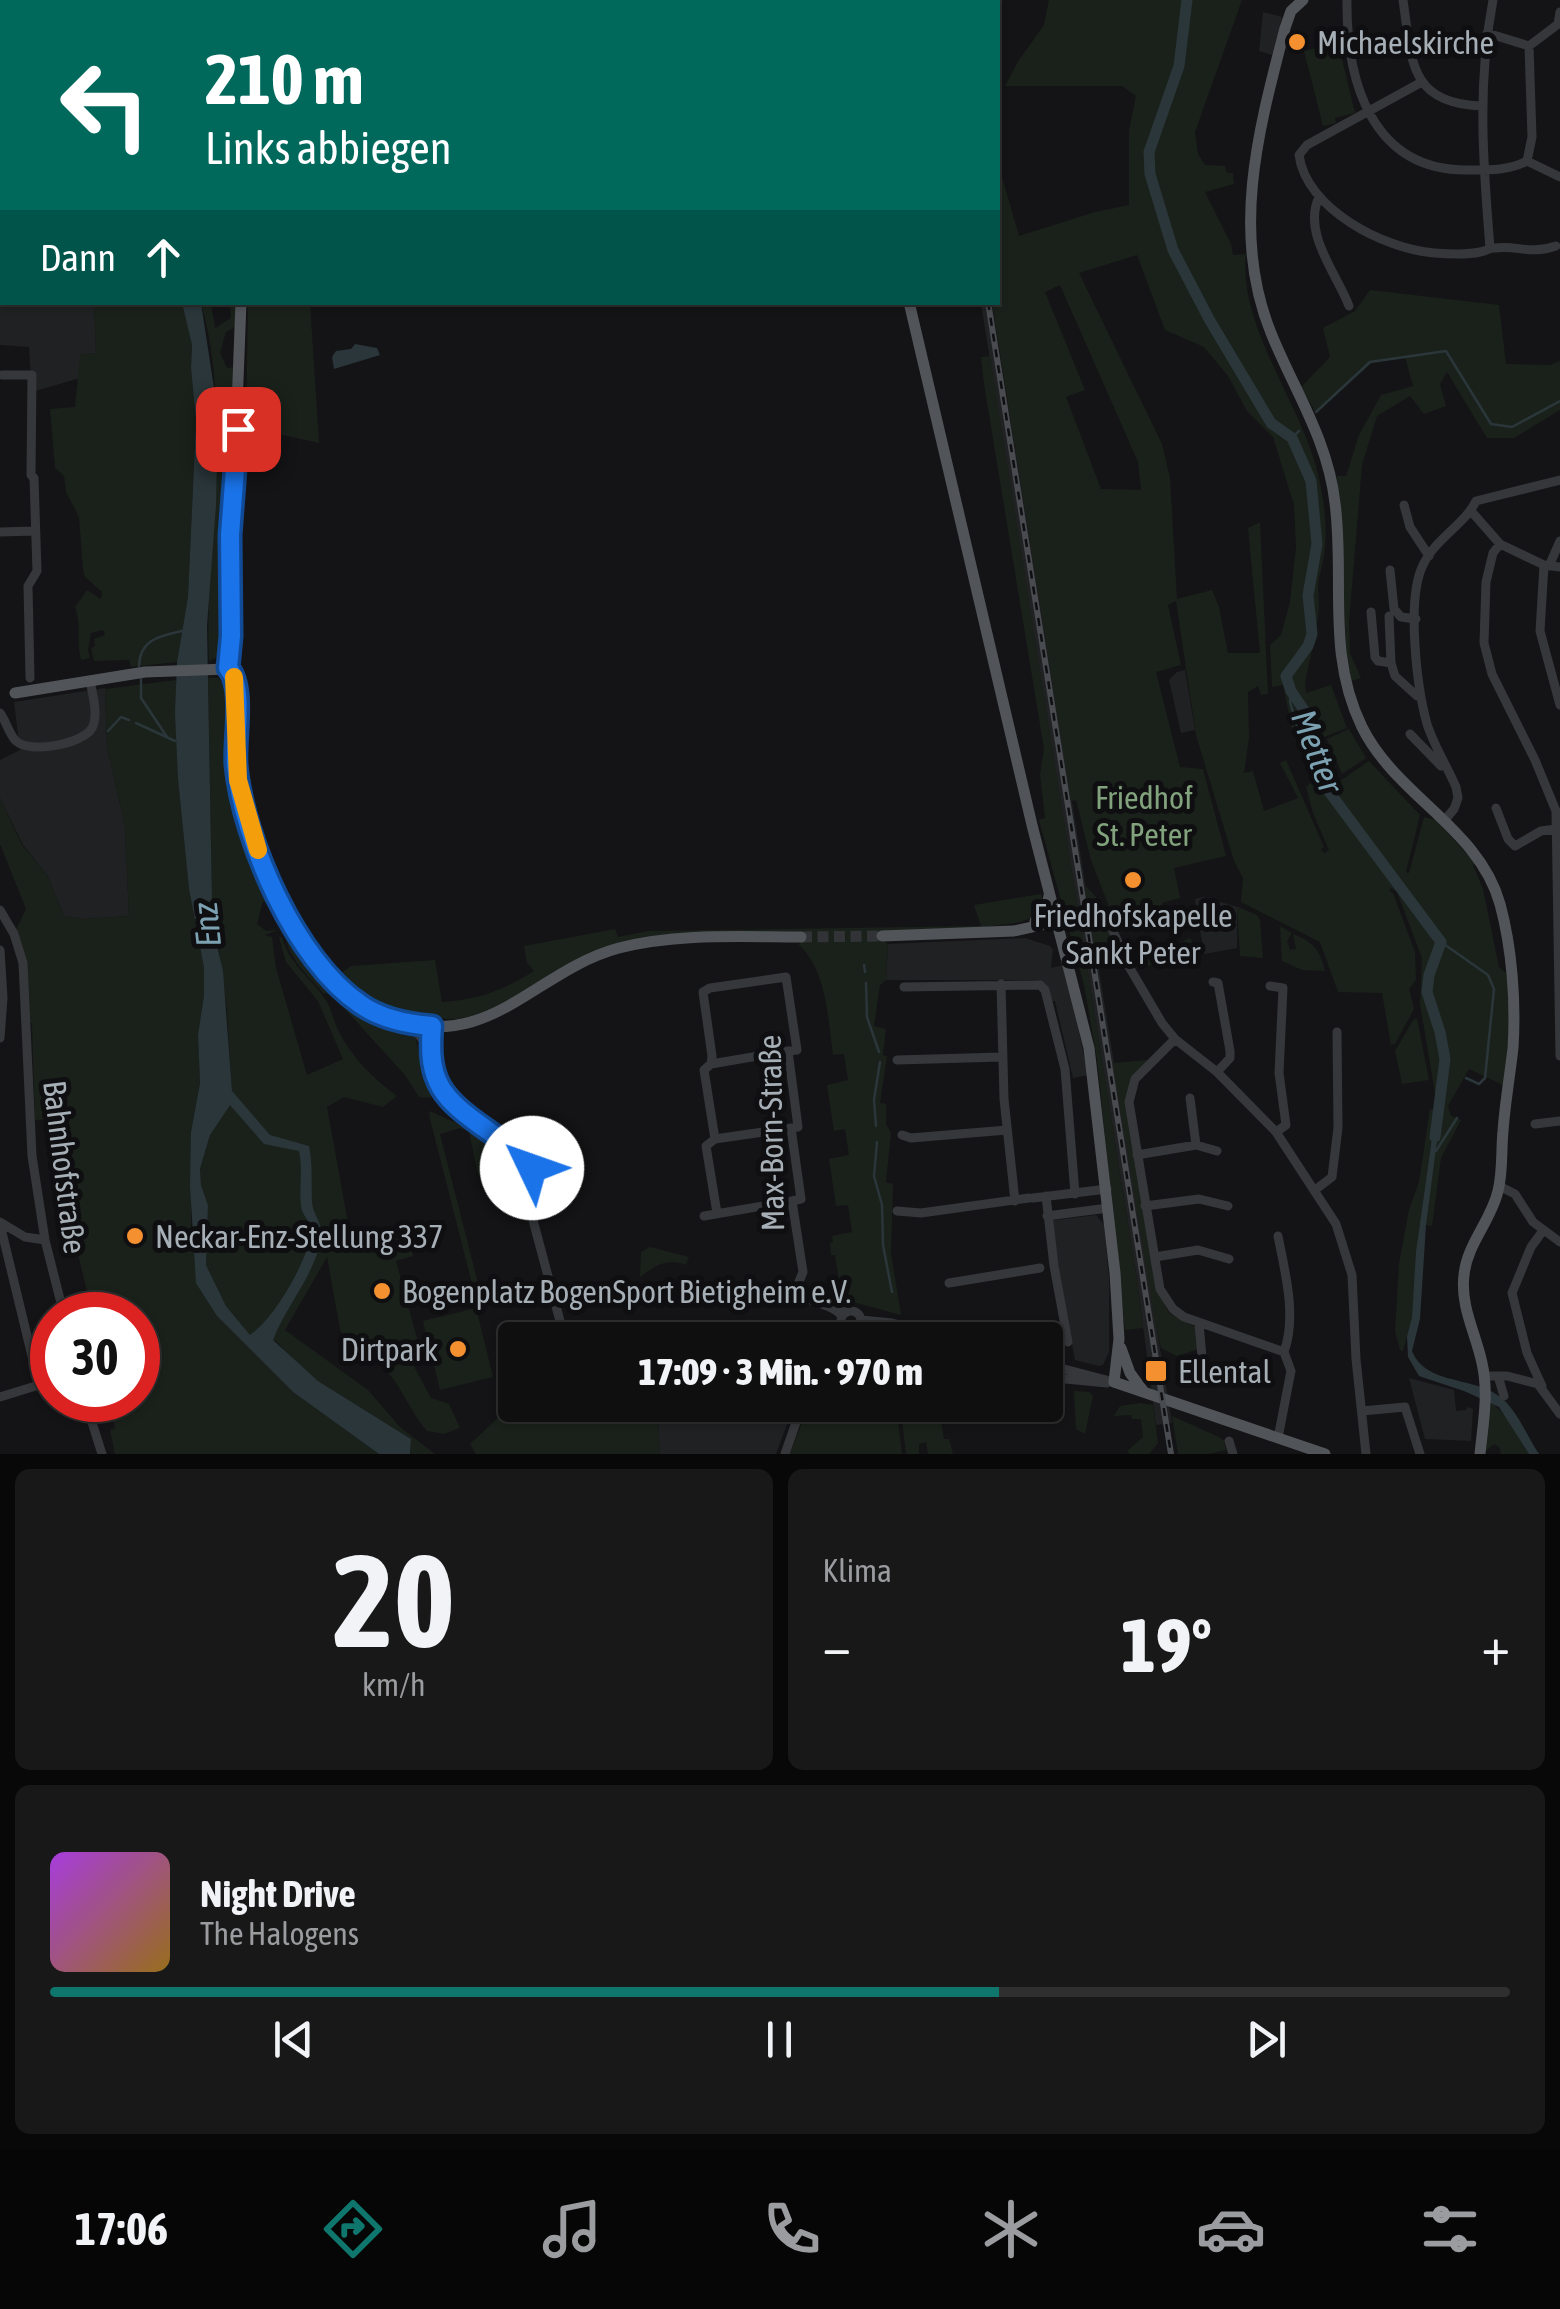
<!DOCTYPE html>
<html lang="de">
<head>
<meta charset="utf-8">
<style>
  :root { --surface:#0f0f10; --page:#181819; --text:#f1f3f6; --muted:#9b9c9f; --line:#2f2f30; --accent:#0f766e }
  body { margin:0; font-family:"Asap Condensed",sans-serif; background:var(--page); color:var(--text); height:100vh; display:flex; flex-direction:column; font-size:38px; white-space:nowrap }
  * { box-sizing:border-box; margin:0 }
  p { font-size:32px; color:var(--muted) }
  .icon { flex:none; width:55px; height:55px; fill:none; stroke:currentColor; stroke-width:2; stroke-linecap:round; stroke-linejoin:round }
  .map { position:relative; height:1454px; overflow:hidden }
  .details { display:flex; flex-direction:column; gap:15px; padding:15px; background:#080809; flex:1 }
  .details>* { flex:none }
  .guide { position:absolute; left:0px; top:0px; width:1000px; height:305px; box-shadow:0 2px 8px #0004,0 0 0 2px var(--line); background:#00695c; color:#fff; overflow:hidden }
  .speed { position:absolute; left:30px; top:1292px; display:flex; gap:20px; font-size:50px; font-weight:700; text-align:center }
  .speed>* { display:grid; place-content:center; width:130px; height:130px; border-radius:50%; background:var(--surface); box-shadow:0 2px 8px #0004,0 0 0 2px var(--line); line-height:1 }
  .speed .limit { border:15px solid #d22; background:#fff; color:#111 }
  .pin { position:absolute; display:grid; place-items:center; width:85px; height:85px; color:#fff; margin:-42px; border-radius:20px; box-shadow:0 5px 15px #0006 }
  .me { position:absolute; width:110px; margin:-55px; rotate:312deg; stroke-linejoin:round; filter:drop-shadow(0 0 8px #0008) }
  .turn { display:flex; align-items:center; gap:35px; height:210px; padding:0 40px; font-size:45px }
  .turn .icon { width:130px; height:130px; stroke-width:2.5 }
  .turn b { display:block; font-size:70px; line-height:85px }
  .then { display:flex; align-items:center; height:95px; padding:0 40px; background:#0003; gap:20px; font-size:38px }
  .big { font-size:75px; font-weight:800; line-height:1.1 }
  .details .widget { flex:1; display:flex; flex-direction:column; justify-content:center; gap:15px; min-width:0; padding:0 35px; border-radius:15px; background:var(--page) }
  .details .dial { align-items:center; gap:0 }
  .dial b { font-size:130px; line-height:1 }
  .song { display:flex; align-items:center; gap:30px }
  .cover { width:120px; height:120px; border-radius:15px; background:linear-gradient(135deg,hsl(280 70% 55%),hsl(40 70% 35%)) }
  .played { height:10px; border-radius:5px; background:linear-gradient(90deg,var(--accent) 65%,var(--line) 65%) }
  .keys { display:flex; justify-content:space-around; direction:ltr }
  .heat { display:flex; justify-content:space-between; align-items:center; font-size:55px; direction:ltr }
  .details .tiles { flex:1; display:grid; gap:15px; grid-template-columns:1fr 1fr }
  .widget:last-child { grid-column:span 2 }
  .trip { position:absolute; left:498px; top:1322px; width:565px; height:100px; border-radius:10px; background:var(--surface); box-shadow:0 2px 8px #0004,0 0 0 2px var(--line); font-weight:800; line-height:100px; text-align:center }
  .tab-bar { display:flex; height:160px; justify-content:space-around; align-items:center; background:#060606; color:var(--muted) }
  .tab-bar .icon { width:70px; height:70px }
  .tab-bar .selected { color:var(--accent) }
  .tab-bar b { font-size:45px; color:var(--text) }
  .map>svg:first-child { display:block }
</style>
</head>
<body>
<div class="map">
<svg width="1560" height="1454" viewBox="0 0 1560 1454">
  <rect width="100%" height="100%" fill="#141416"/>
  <path fill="#202123" d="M1263 12 1282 17 1272 55 1259 51Z
    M0 289 2 302 94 303 96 353 80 355V378L32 392 29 347 0 345Z
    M981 303H992V306L1172 1423 1156 1425 1137 1280Z
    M1185 670 1195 730 1181 733 1169 680 1177 672Z
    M105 688 107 747 125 826 129 916 85 919 64 916 47 875 23 845 0 798V760L20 750 14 702Z
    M1203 897 1241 908 1237 910V948L1204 954 1195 899Z
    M1025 938 1050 946 1053 950 1051 968 1065 965 1088 1075 1073 1078 1055 1001H1050L1043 983 1037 980H886L888 944Z
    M1096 1215 1104 1225 1109 1278V1352L1103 1365 1099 1366 1075 1360 1049 1221Z
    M1409 1378 1454 1390 1456 1411 1466 1410 1467 1407 1473 1409 1471 1441 1425 1439Z
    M657 1405H794L776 1454H660Z"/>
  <path fill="#1a211a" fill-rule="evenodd" d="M1049 0H1242L1195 132 1198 154 1205 165 1225 166 1227 173H1233L1234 184 1205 192 1231 244 1233 255 1246 254C1238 323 1296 397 1315 463 1325 499 1331 542 1319 577 1317 586 1319 598 1319 607 1317 632 1310 658 1305 683L1306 693 1331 685 1347 728 1324 737 1313 713 1337 783 1369 761 1420 815 1406 872 1409 873 1424 817 1436 820 1476 864 1473 865 1483 889 1499 967 1507 974 1510 1005 1505 1086 1469 1069 1448 1106 1451 1116 1461 1120 1441 1158 1432 1226 1420 1224 1412 1317 1403 1351 1400 1350 1395 1331 1399 1264 1409 1210 1419 1182 1430 1109 1438 1111 1420 1004 1422 958 1397 892 1391 888 1389 891 1393 893 1415 952 1416 980 1409 989 1414 1009 1395 1044 1391 1045 1382 993 1338 992 1320 942 1241 902 1243 878 1234 861 1196 735 1176 601 1168 605 1181 665 1156 672 1180 767 1203 769 1226 856 1174 868 1180 898 1162 903 1163 907 1129 923 1115 924 1107 910 1110 909 1091 860 1076 800 1071 801 992 303 998 302V163L1019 236 1095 212 1129 205V131L1136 96 1122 86H1005L1019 60 1044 25ZM1137 255 1165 330 1204 347 1228 376 1247 411 1273 437 1294 505 1296 547 1290 602 1281 635 1270 645 1272 687 1283 685 1292 729 1307 734 1315 752 1306 764 1313 781 1306 787 1313 813 1329 850 1324 853 1321 849 1324 847 1286 760 1280 763 1298 798 1264 811 1253 771 1244 773 1249 738 1248 692 1258 686 1261 695 1268 694 1260 522 1248 528 1260 653H1228L1219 607 1212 590 1177 599 1170 478 1162 444 1079 273ZM1060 285 1138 462 1141 490 1101 489 1066 397 1085 390 1045 292Z
    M1338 43 1355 113 1335 118 1336 123 1323 126 1304 51Z
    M1370 290 1499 305 1506 364 1550 365 1560 361V410L1514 438H1487L1447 372 1440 384 1446 406 1424 414 1410 396 1377 416 1362 465 1349 622 1350 653 1361 678 1348 682 1337 476H1346L1359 435 1381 395 1413 386 1405 357 1374 361 1316 413 1301 387 1330 357 1323 328 1355 311Z
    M94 303H182L192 345 191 368 196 421 188 597 177 662 131 667 129 660 94 661 91 648 95 646 94 639 105 635 103 630 91 633 88 650 90 658 81 660C76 640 82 627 75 607L87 590 101 599 102 592 85 577 83 569 79 517 66 492 64 476 55 468 50 409 75 407 80 354 96 353Z
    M201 303H211L215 328 231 318 230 303H238V325L226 332 220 353 227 368 236 367 223 654 209 661C204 542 234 420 201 303Z
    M248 303H310L319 443 256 429 246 422Z
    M990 356 1137 1281 1143 1328 1125 1330 1097 1059 1084 985 1039 820 1045 818 1040 774 1044 749 984 384 981 357Z
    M208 678H218L227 686C228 714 224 743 228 771 239 846 282 933 328 994L323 993C313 981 300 969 292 955 282 938 285 909 263 901L257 924 266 931 278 930 265 935 272 937 276 968 307 1075 343 1059 318 1001 286 962 279 937H282C289 965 313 979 327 1002 332 1011 334 1022 339 1032 353 1059 373 1078 397 1096L383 1107 344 1097 327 1107 352 1245 406 1231 413 1256 396 1261 421 1353 410 1359 431 1398 449 1404 460 1428 444 1434 427 1431C395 1391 401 1367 348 1349L340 1329 327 1257 285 1330 368 1390 400 1427 435 1454H410L411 1439 318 1381 299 1366 276 1341 250 1335 226 1306 206 1265 208 1205 201 1185 200 1170 210 1135 232 1098 227 1010 212 899Z
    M176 680 178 779 189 889 204 968V995L198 1035 200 1083 191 1132V1239L217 1316 293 1392 379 1454H115L110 1430 115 1428 108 1400H138V1315H93L65 1202 52 1119 35 1120 32 1023H24V987L14 934 26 909 0 844V798L22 845 47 875 64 916 85 919 129 916 125 826 107 747 105 689Z
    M1349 729 1366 758 1342 774 1327 739Z
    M1085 885 1096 897 1123 961 1097 964Z
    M287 894 319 949 340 974 351 966 435 960 442 1002C478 1000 504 990 534 971L527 963 524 946 615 929 618 937 648 931 981 926 974 905 1041 894 1044 904 1033 917 1021 922 884 941 888 944 886 980 880 985 874 1026 886 1029 883 1055 887 1056 880 1103 886 1104V1124L891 1133 886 1182 893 1184 891 1253 901 1315 842 1299 835 1255H831L830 1243 833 1242 832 1236 852 1232 848 1205 836 1206 829 1159 849 1155 845 1129 834 1131 827 1085 848 1080 844 1054 833 1055C828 1019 827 971 799 945L801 940 641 939 488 1012 458 1019 414 1018 382 1010 356 996 337 980 284 896Z
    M1241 908 1257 915 1260 920 1263 958 1240 956 1237 910Z
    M1280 926 1292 933 1287 941 1290 950 1296 949 1293 934C1314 942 1320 950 1325 971L1302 970 1282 961Z
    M291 930 351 1007 391 1027 415 1035 423 1070 434 1094 430 1098 419 1097 405 1075 333 996Z
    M1190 938 1201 954 1136 968 1134 963Z
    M1417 1018 1429 1080 1402 1084 1395 1051 1413 1020Z
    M1148 1060 1130 1080 1156 1289 1169 1313 1195 1327 1198 1349 1177 1356 1161 1348 1154 1316 1113 1063Z
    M430 1111 467 1128 500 1153 498 1169 478 1174 469 1132 460 1128 440 1134 484 1307H478L429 1115Z
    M650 1247 689 1257 686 1265C667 1257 655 1266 640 1277L641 1252Z
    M476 1308 493 1377 440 1390 423 1321Z
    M1074 1391 1089 1392 1093 1396 1085 1434 1076 1429Z
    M1491 1402 1506 1416 1529 1454H1501L1499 1447 1494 1444 1485 1452Z
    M1140 1403 1153 1405 1158 1443 1149 1454H1130L1127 1451 1143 1437 1141 1419H1132L1131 1415 1114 1416 1120 1406Z
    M519 1405H657L660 1454H476L470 1444 502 1414Z
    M896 1405 902 1454H790L808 1406Z
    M918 1405H942L940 1415 944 1439H949L953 1454H928L926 1442 919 1444V1454H906L902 1420 919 1415Z
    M1172 1416 1219 1437 1224 1441 1226 1450 1208 1454H1178Z"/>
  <path fill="#2a363a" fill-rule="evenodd" d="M182 303H201L218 414 216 505 207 626 212 899 214 933 223 971 232 1091 270 1135 309 1146C313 1166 311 1182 312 1202 313 1216 324 1223 321 1239 314 1276 286 1306 273 1340L318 1381 411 1439 410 1454H379L293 1392 217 1316 196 1283 190 1186 191 1132 200 1083 198 1035 204 995V968L189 889 178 779 175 713 177 662 188 597 196 421 191 368 192 345ZM230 1105 264 1144 299 1151C303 1170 299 1187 301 1206 302 1217 313 1222 311 1235 306 1263 274 1319 250 1335L226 1306 206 1265 208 1205 201 1185 200 1169 210 1135Z
    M355 344 377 348 380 355 334 369 332 357 336 351 351 349Z
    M1434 1124 1439 1125 1426 1225 1420 1319 1412 1351C1426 1385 1471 1376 1499 1396 1516 1408 1527 1436 1539 1454H1529L1499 1407 1464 1391 1419 1376 1408 1357 1407 1336 1412 1317 1416 1252Z"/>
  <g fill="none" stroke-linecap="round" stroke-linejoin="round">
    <path stroke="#2a363a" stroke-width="2.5" d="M1316 412 1370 362 1446 351 1491 424 1512 427 1560 401
      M1292 438 1299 431
      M139 666C140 639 160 636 182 631
      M141 679V698L167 737
      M1291 691 1290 702 1299 733
      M136 723 175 741
      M108 731 121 717 129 720
      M1307 750 1320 762
      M1441 942 1488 975 1494 989 1485 1078 1479 1084 1466 1078
      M864 965 865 972
      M866 983 867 1017 879 1052
      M876 1126 874 1100 880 1062
      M877 1142 874 1176 882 1205 883 1245 892 1292
      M1436 1151 1457 1118"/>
    <path stroke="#2a363a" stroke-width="11" d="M1187 0 1179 66 1149 152 1150 174 1173 250 1209 319 1271 423 1292 438 1311 481 1317 544 1308 595 1312 634 1308 646 1286 676 1291 691 1308 716 1327 789 1441 942 1429 975 1427 992 1440 1032 1445 1059 1435 1137"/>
    <path stroke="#313336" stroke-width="11" stroke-dasharray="11 5.5" stroke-linecap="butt" d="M801 937 882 936"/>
    <path stroke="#35373b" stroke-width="9" d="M43 0 45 2
      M106 0V2
      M1347 0C1346 80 1371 170 1466 170 1488 170 1508 171 1527 161L1532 137 1529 46
      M1403 0C1412 60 1408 103 1481 106
      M1487 33 1529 46 1558 24 1560 12
      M1420 83 1307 145 1299 155C1306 209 1384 249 1434 253 1448 254 1467 255 1480 252 1488 251 1487 248 1495 248 1518 245 1529 255 1556 246
      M0 156H2
      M1527 161 1560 177
      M1319 197C1302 233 1337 274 1349 306
      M1490 248C1483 163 1477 84 1493 0
      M2 375H32L31 475 34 478 37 571 28 586 30 678
      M1404 505 1410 527 1429 556
      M1471 511 1500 544 1544 565 1560 567
      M0 532 35 531
      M1500 544 1493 553 1486 582 1484 643 1492 674 1535 760 1556 811 1560 1056
      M1544 565 1540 631 1560 705
      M1549 566 1560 541
      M1390 570 1394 609 1401 617 1416 619
      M1371 612 1375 657 1378 661 1391 663 1395 676 1417 696 1420 695
      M1389 616 1391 663
      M0 713C6 721 9 734 16 741 30 754 83 744 92 728 99 715 92 693 90 680
      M1410 734 1441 766 1445 764
      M1496 808 1508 839 1515 846 1541 831 1556 829
      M1444 821 1454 809 1458 798 1456 787C1447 766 1434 746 1427 724 1417 688 1406 599 1423 565 1435 539 1465 524 1476 501L1560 480
      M0 910 14 934 23 963 32 1156 45 1240 64 1315
      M1113 931 1128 965 1162 1023 1175 1039 1217 1072 1276 1132 1336 1224 1352 1275 1356 1359 1366 1454
      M0 950 3 998 0 1038
      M1213 982 1218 983 1230 1051V1058L1217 1072
      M1001 984 1004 1099 1015 1201
      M1270 986 1283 988 1279 1073 1286 1125 1276 1132
      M904 987 1040 985 1045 990 1065 1069 1075 1194
      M410 1024 430 1049
      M432 1026C427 1082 442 1098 487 1130 498 1138 509 1144 515 1156
      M1175 1039 1135 1079 1129 1102 1160 1289 1173 1309 1184 1317 1284 1352 1291 1371 1278 1438
      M897 1060 1002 1057
      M711 1064 788 1051
      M1190 1098 1196 1145
      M1535 1124 1560 1121
      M902 1135 911 1138 1007 1130
      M715 1139 791 1128
      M1137 1155 1196 1145 1217 1151
      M508 1168a12 12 0 1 1 24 0a12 12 0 1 1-24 0Z
      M522 1179 564 1336 569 1340
      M1499 1186 1515 1194 1533 1222 1560 1242
      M1315 1190 1332 1177 1338 1128 1337 1032
      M1046 1196 1054 1266 1068 1342
      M1033 1198 1107 1189
      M1145 1206 1199 1199 1228 1206
      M897 1211 921 1213 1029 1198
      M717 1213 706 1146 715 1139 704 1070 711 1064 712 1056 703 992 710 988 786 977 797 1050 788 1051 798 1127 791 1128 801 1199 792 1201 803 1272 796 1289C806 1305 830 1301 842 1316
      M704 1216 792 1201
      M1047 1216 1108 1208
      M0 1222 25 1237 45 1240
      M0 1224 39 1385 0 1397
      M1278 1236C1285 1272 1297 1316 1284 1352
      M1155 1257 1198 1250 1229 1259
      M949 1283 1040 1268
      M797 1288 842 1305 847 1312
      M841 1321a10 10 0 1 1 20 0a10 10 0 1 1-20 0Z
      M861 1320 892 1323 958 1340
      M1199 1324 1203 1368
      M860 1326 907 1340
      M596 1340H604
      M1045 1364 1114 1382
      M1484 1376H1507L1538 1384 1560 1414
      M1498 1376 1504 1396
      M1045 1377 1107 1383
      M1542 1386 1527 1353 1512 1293 1531 1247 1542 1232
      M85 1400 102 1454
      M1362 1411 1405 1407 1420 1454
      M1229 1441 1233 1454
      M785 1454 802 1405"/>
    <path stroke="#51555a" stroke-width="11" d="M216 0 217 2
      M888 0V2
      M1303 0 1291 11 1285 28C1259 128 1230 232 1271 333 1294 390 1328 440 1335 503 1345 579 1326 654 1362 727 1396 796 1479 828 1500 904 1512 948 1516 1002 1513 1048 1510 1075 1505 1103 1503 1131 1501 1151 1503 1171 1498 1191 1491 1221 1467 1244 1464 1275 1460 1306 1476 1334 1482 1363 1489 1393 1483 1424 1480 1454
      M909 302 1032 825 1089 1048 1115 1273 1119 1339 1114 1382 1325 1454
      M227 669 241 302
      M15 693 145 672 227 669C245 687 234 752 238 780 250 858 308 988 387 1017 490 1055 533 971 619 948 678 933 741 937 801 937
      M1035 921 1046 909 1049 896
      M882 936 1014 931 1059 921
      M1121 1348 1130 1373 1144 1392"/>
    <defs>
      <path id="rail" d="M941 0 942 2
        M988 302 1171 1454"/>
    </defs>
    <use href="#rail" stroke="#484b50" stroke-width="6"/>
    <use href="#rail" stroke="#0f0f11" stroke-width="2.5" stroke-dasharray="8" stroke-linecap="butt"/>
  </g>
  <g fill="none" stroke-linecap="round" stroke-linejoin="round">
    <defs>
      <path id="route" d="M238 429 230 535 231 636 228 668C245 687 234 739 236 765 243 840 296 961 360 1004 381 1019 406 1024 432 1026 427 1083 442 1098 487 1130 498 1138 509 1144 516 1156L526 1158 532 1168"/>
    </defs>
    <use href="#route" stroke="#114b97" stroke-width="25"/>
    <use href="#route" stroke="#1a73e8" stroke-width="18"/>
    <path stroke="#f59e0b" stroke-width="18" d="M234 677 238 780 258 850"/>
  </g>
  <g fill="#f4902f" stroke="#0f0f11" stroke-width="4">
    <circle cx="1297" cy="42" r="10"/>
    <circle cx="1133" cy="880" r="10"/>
    <circle cx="135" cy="1236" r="10"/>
    <circle cx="382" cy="1291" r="10"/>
    <circle cx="458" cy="1349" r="10"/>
    <rect x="1144" y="1359" width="24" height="24" rx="5"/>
  </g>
  <g text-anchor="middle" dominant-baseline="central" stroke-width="10" stroke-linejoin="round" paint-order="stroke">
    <g font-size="32" fill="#a6aeb6" stroke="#0f0f11" text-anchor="start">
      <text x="1317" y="42">Michaelskirche</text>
      <text x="1133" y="915" text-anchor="middle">Friedhofskapelle<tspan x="1133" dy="37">Sankt Peter</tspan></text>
      <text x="155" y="1236">Neckar-Enz-Stellung 337</text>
      <text x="402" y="1291">Bogenplatz BogenSport Bietigheim e.V.</text>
      <text x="438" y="1349" text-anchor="end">Dirtpark</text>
      <text x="1178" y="1371">Ellental</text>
    </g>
    <g font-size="32" fill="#81a27c" stroke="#0f0f11">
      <text x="1144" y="797">Friedhof<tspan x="1144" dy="37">St. Peter</tspan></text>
    </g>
    <g font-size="32" fill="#a6aeb6" stroke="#0f0f11">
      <text transform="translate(771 1133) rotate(-91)">Max-Born-Straße</text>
      <text transform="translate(65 1167) rotate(83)">Bahnhofstraße</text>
    </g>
    <g font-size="35" font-style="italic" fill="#7ca2b2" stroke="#0f0f11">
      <text transform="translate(1318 751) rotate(69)">Metter</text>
      <text transform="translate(206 925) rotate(-96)">Enz</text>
    </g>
  </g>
</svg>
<div class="speed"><div class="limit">30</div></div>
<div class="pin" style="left:238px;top:429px;background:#d93025"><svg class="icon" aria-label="arrive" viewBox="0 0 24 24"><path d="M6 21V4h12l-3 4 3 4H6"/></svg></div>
<svg class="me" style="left:532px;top:1168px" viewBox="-20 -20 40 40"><circle r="19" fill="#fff"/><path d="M0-13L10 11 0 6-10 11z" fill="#1a73e8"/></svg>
<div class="trip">17:09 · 3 Min. · 970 m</div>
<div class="guide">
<div class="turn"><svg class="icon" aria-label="left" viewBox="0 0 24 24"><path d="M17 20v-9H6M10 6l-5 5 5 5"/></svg><div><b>210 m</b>Links abbiegen</div></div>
<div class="then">Dann<svg class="icon" aria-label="ahead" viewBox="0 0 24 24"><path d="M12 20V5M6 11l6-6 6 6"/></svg></div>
</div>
</div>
<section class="details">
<div class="tiles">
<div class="widget dial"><b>20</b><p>km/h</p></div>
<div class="widget"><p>Klima</p>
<div class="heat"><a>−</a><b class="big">19°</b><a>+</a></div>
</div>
<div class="widget">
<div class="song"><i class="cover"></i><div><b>Night Drive</b><p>The Halogens</p></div></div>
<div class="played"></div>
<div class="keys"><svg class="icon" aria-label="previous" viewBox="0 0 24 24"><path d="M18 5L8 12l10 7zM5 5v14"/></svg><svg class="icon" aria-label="pause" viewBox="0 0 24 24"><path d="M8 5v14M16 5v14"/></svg><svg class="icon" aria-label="next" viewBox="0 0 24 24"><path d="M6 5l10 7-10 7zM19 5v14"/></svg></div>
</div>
</div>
</section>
<nav class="tab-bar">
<b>17:06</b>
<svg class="icon selected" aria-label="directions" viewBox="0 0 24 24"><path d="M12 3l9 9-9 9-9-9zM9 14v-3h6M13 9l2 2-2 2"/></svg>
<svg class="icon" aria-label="music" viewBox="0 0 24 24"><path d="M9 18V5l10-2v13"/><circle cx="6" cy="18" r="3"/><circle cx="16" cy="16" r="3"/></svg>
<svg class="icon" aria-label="phone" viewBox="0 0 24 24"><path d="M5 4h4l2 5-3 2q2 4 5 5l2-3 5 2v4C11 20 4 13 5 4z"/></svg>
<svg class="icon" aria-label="climate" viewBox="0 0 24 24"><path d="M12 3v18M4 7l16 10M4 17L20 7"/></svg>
<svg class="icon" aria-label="car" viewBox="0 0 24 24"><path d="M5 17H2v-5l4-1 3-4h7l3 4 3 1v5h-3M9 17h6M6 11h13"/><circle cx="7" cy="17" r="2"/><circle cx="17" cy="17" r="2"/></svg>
<svg class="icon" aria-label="filters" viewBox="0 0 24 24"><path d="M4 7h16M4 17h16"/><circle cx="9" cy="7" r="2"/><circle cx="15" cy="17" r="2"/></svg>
</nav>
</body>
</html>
